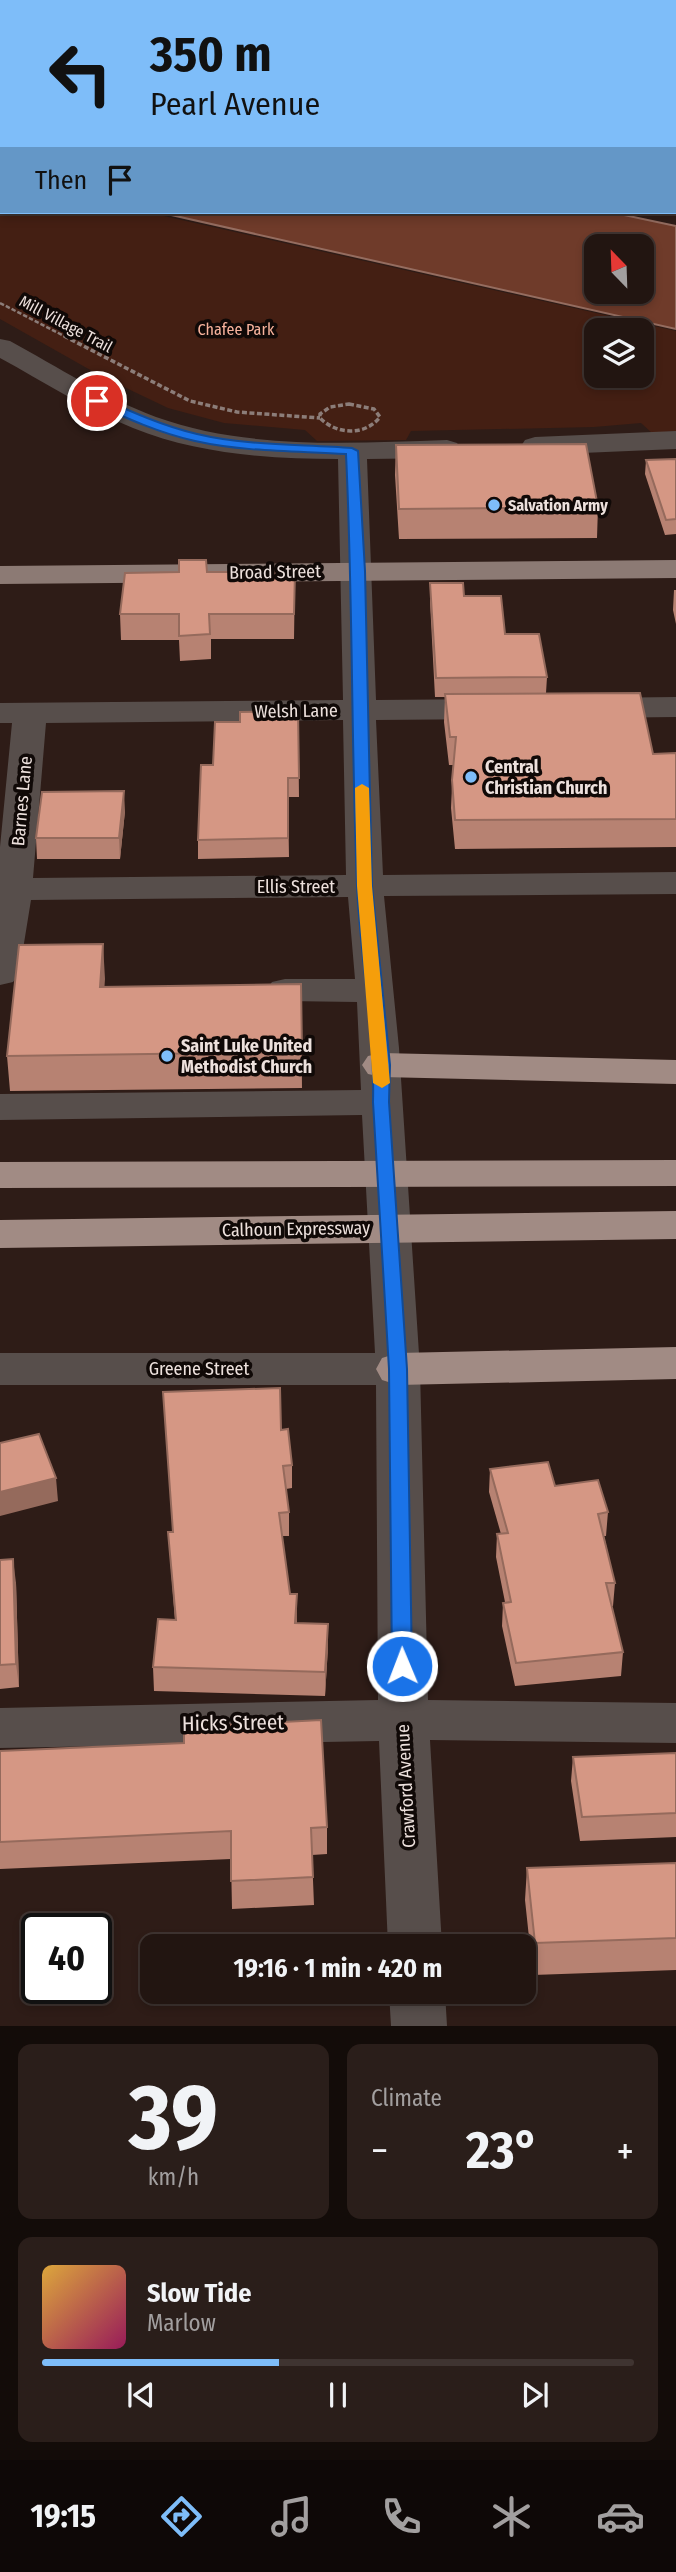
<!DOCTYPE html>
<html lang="en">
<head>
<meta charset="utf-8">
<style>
  :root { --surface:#221511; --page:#2a1e1a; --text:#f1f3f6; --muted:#a29f9f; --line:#3f3431; --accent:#7ebdf9 }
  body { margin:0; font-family:"Fira Sans Condensed",sans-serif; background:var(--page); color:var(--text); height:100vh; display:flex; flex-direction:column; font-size:26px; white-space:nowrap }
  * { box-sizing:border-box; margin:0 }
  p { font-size:23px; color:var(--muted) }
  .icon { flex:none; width:38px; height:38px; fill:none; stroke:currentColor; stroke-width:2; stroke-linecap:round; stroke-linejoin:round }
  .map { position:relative; height:2026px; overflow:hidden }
  .details { display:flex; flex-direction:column; gap:18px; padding:18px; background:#130c09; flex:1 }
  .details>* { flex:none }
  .banner { position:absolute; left:0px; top:0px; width:677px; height:214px; box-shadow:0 4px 10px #0003,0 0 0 2px var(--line); background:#7ebdf9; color:#111; overflow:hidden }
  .needle { width:46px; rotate:337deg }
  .controls { position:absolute; left:584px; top:234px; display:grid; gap:14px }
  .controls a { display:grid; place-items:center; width:70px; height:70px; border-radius:14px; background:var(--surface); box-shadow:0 4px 10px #0003,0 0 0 2px var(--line); font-size:35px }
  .speed { position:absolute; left:21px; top:1913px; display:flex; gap:14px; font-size:35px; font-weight:700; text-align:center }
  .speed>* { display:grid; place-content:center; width:91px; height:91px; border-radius:50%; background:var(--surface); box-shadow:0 4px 10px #0003,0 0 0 2px var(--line); line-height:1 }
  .speed .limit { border:4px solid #111; border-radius:10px; background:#fff; color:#111 }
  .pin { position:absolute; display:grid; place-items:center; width:60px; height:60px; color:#fff; margin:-30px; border:4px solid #fff; border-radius:50%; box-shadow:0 2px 7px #0007 }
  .me { position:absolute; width:77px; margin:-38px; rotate:359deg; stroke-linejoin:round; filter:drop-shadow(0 0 5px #0008) }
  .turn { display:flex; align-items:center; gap:24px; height:147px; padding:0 35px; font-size:32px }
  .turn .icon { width:91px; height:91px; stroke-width:2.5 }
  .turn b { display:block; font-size:49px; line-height:60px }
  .then { display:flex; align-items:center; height:66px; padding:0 35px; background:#0003; gap:14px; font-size:26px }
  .big { font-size:52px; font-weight:700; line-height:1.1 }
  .details .card { flex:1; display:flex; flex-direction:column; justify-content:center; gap:10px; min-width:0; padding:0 24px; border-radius:14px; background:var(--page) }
  .details .dial { align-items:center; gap:0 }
  .dial b { font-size:91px; line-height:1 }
  .song { display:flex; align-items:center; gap:21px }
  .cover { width:84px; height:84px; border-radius:10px; background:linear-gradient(135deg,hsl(40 70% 55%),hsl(330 70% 35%)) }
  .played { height:7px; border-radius:4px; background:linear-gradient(90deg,var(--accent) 40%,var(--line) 40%) }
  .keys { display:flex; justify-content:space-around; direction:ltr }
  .heat { display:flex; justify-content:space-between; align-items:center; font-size:38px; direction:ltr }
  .details .tiles { flex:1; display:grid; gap:18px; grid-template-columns:1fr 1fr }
  .card:last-child { grid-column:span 2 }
  .trip { position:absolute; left:140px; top:1934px; width:396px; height:70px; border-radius:14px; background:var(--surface); box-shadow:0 4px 10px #0003,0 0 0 2px var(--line); font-weight:700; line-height:70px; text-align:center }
  .tabs { display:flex; height:112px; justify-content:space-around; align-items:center; background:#0e0807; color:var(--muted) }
  .tabs .icon { width:49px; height:49px }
  .tabs .current { color:var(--accent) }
  .tabs b { font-size:32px; color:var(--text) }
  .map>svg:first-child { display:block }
</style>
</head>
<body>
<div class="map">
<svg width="676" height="2026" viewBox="0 0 676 2026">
  <rect width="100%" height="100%" fill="#2e1c17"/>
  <path fill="#3b231b" d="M130 0H676V178V2H128Z"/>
  <path fill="#441f13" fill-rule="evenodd" d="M0 178 2 212H146L676 331V431L652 433 641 423 594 427 411 431 406 440 317 441 305 430 224 423 168 408 101 376 0 319ZM597 331H642V376H597Z"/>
  <path fill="#6f3b2a" stroke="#956d60" stroke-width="2" fill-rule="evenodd" d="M158 212H610L676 226V329ZM597 247H642V292H597Z"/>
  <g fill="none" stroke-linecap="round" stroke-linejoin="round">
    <path stroke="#8c7d79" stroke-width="2.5" stroke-dasharray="4.5 2" stroke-linecap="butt" d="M0 303 68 338"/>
    <path stroke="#8c7d79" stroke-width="3.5" stroke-dasharray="5 2.5" stroke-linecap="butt" d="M64 336 190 401 237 412 320 418
      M349 404 374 409 380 417C365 436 337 435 320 418V414L330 407Z"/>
    <path fill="#574e4b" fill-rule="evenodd" d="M0 32H2V45H0Z
      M0 339 10 341C58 367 105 398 156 417 248 450 351 443 447 440L457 443 461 449 457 455 447 458 367 459 376 700 495 699 507 702 512 709 507 716 495 719 376 720 383 875 676 872V894L384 896 399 1048 420 1369 428 1700 676 1703V1743L430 1740 442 1946H388L379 1741 0 1748V1708L378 1700 376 1385H0V1353H375L362 1115 0 1120V1094L361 1090 357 1002 285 1001 272 998 266 990 272 982 285 979H355L348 897 31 900 19 974 13 982 0 985V847L12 723H0V703L343 700 338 459C270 459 197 454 133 428 86 409 44 382 0 358ZM343 720 346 875 33 878 46 723Z
      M676 431V449L535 455 525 452 521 446 525 440 535 437Z
      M676 697V717L591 718 579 715 574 708 579 701 591 698Z
      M389 1992H445L447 2026H391Z"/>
    <path fill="#8c7a74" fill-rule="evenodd" d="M676 560V578L0 584V566Z"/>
    <path fill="#a18b84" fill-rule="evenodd" d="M382 1053 676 1060V1084L382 1077 368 1074 362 1065 368 1056Z
      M676 1160V1186L0 1188V1162Z
      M676 1211V1239L0 1248V1220Z
      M676 1347V1379L398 1385 382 1380 376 1369 382 1358 398 1353Z"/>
  </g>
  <path fill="#b78272" d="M396 445 598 507 597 538 399 539 395 475Z
    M676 459V534L665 535 645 474 646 460Z
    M207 572H295L294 639H211V659L180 661 179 640H121L120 614Z
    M430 583 464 596 505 634 547 677 546 693 653 754 676 753V847L455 849 451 808 453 765H449L444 722 445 697H435L430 602Z
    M674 590H676V624L673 610Z
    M298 711 299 797H288L289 857 198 859V840L213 765 240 722Z
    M125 811 120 859H37L36 838Z
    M103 944 104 987 301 984 302 1088 10 1091 7 1056Z
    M281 1430 292 1465V1488L286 1489 289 1512V1536H282L290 1594H297V1623L328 1624V1647L325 1696 154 1691 153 1667 175 1620 168 1532H172Z
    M490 1469 555 1486 608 1512 606 1536H604L615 1583 613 1606H612L623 1652 621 1676 515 1686 502 1626 503 1603 505 1602 496 1557 497 1534H501L489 1492Z
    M0 1560 16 1583 19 1687 0 1689Z
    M0 1751 327 1827V1854L312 1855 314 1905 232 1909 231 1859 0 1869Z
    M676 1753V1837L580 1841 571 1781 573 1757Z
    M676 1863V1970L533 1975 525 1900 527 1868Z"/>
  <path fill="#956a5c" d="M124 791 125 811 120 859 119 838Z
    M103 944 105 979 102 1022 100 987Z
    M56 1478 58 1501 0 1516V1492Z
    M13 1559 16 1583 19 1687 16 1664Z
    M297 1594V1618L295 1646V1623Z
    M328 1624V1647L325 1696V1672Z"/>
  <path fill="#d59784" stroke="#956a5c" stroke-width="2" d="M586 444 598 507 399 509 396 445Z
    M676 459V519L666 520 646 460Z
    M179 560H206L207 572H295L294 614H209L210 634 179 636V614H120L125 573 179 572Z
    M430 583H463L464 596H501L505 634H539L547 677 436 678Z
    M640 693 653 754 676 753V819L455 820 452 780 456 737H450L445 694Z
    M298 711 299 778H288V838L198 840 201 765H213L215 722H240V712Z
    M124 791 119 838H36L42 792Z
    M103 944 100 987 301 984 302 1052 7 1056 19 945Z
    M280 1388 281 1430 288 1429 292 1465 283 1466 289 1512 279 1513 290 1594H297L295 1623 328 1624 325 1672 153 1667 158 1619 176 1620 168 1532H173L163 1392Z
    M39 1434 56 1478 0 1492V1443Z
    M548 1462 555 1486 598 1480 608 1512 598 1514 615 1583H606L623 1652 516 1663 503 1603 511 1602 497 1534 508 1533 490 1469Z
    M13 1559 16 1664 0 1665V1560Z
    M321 1720 327 1827 311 1828 313 1877 231 1881V1831L0 1842V1751L184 1743V1727Z
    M676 1753V1813L582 1817 573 1757Z
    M676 1863V1938L535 1943 527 1868Z"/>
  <path fill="#1a73e8" stroke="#114b97" stroke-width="2" d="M93 398H101C132 412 163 426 197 434 247 446 301 444 352 448L358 451 365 571 372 886 390 1065 389 1102 407 1369 412 1666 409 1672 402 1674 395 1672 392 1666 389 1369 373 1102C375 1029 360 957 357 885 351 741 353 598 346 454 297 451 244 452 195 441 159 433 126 418 93 403Z"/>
  <path fill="#f59e0b" d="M362 784 369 788 372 886 390 1083 382 1088 373 1083 357 886 355 788Z"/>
  <g fill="#7ebdf9" stroke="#100907" stroke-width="2.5">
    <circle cx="494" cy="505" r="7"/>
    <circle cx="471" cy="777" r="7"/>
    <circle cx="167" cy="1056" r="7"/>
  </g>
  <g text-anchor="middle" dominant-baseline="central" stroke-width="7" stroke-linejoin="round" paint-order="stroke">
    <g font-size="16" fill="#ede1dd" stroke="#100907">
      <text transform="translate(66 324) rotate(28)">Mill Village Trail</text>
    </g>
    <g font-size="16" fill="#f7b29c" stroke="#100907">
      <text x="236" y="329">Chafee Park</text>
    </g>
    <g font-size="16" font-weight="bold" fill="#ede1dd" stroke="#100907" text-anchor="start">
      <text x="508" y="505">Salvation Army</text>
    </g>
    <g font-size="18" fill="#ede1dd" stroke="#100907">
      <text transform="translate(275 572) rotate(-1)">Broad Street</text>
      <text transform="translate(296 711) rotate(-1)">Welsh Lane</text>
      <text transform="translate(22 801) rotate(-85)">Barnes Lane</text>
      <text x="296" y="887">Ellis Street</text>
      <text transform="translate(296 1229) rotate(-1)">Calhoun Expressway</text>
      <text x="199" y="1369">Greene Street</text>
      <text transform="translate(406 1786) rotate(-93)">Crawford Avenue</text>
    </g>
    <g font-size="18" font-weight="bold" fill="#ede1dd" stroke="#100907" text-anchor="start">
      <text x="485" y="767">Central<tspan x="485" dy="21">Christian Church</tspan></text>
      <text x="181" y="1046">Saint Luke United<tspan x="181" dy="21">Methodist Church</tspan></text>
    </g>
    <g font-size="21" fill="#ede1dd" stroke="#100907">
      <text transform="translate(233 1723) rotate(-1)">Hicks Street</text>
    </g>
  </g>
</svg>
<div class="controls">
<a><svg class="needle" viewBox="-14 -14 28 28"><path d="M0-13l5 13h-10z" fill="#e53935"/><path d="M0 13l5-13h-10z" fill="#a29f9f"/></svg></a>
<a><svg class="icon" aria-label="layers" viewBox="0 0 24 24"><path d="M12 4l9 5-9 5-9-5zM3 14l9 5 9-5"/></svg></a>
</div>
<div class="speed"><div class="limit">40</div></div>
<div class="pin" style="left:97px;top:401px;background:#d93025"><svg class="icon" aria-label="arrive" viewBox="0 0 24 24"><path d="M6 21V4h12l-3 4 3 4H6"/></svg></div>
<svg class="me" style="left:402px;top:1666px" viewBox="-20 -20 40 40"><circle r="17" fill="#1a73e8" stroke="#fff" stroke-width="3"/><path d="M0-11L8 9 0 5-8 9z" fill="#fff"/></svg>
<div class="trip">19:16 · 1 min · 420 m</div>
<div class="banner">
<div class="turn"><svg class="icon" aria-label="left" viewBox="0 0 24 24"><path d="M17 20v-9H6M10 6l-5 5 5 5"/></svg><div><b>350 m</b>Pearl Avenue</div></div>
<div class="then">Then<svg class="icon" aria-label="arrive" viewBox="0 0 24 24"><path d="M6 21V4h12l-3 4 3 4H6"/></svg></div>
</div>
</div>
<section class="details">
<div class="tiles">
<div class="card dial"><b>39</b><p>km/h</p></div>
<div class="card"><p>Climate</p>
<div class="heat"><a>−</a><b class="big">23°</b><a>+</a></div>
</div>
<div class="card">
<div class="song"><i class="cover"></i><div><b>Slow Tide</b><p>Marlow</p></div></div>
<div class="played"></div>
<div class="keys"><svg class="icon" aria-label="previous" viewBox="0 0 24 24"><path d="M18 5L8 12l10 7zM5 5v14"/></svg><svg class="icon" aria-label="pause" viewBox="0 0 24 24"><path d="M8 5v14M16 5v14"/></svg><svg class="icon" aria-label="next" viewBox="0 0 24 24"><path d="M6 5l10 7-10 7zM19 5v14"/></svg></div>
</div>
</div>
</section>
<nav class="tabs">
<b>19:15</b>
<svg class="icon current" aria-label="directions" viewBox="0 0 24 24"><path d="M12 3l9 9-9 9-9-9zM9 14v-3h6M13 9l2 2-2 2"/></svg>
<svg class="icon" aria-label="music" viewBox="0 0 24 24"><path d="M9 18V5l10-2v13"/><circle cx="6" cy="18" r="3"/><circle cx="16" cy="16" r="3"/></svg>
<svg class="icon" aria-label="phone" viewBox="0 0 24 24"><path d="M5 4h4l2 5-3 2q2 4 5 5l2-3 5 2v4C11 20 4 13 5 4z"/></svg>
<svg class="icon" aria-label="climate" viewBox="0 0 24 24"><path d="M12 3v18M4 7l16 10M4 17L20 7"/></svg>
<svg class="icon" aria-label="car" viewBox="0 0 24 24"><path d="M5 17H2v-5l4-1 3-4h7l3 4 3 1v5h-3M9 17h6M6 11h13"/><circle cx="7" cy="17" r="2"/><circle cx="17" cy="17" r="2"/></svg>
</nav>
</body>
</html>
